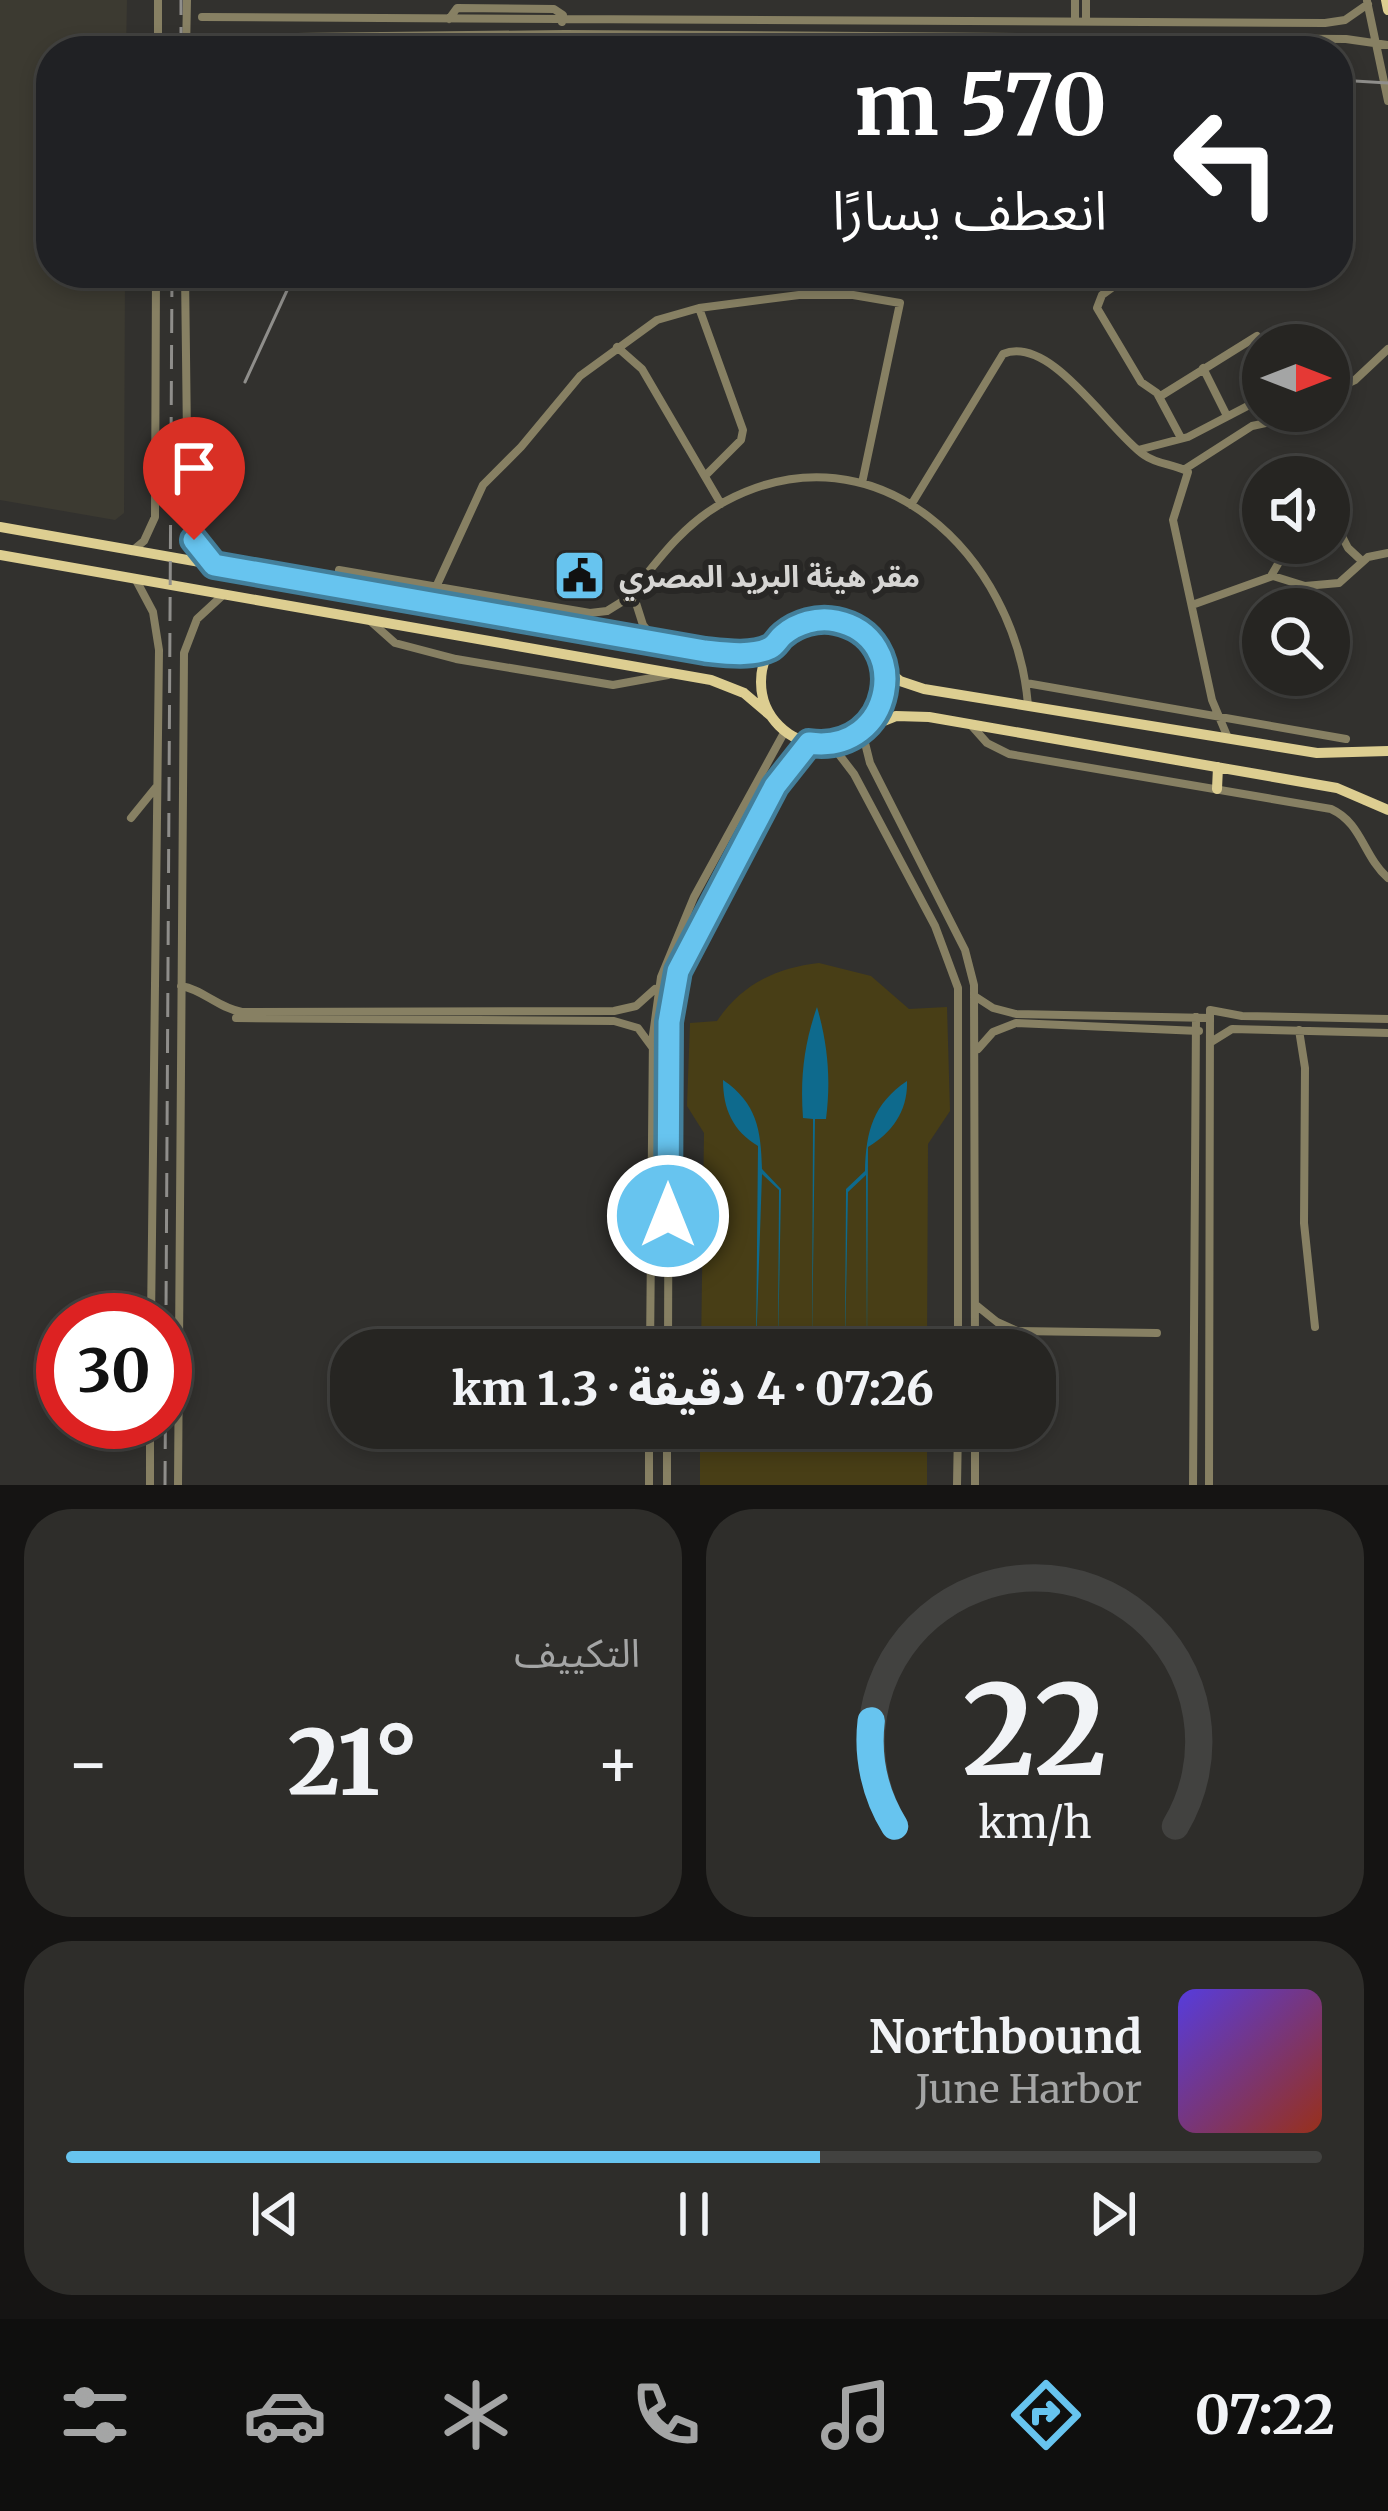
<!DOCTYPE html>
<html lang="ar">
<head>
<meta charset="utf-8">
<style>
  :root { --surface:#262522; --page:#2e2d2a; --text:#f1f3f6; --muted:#a4a5a5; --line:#424240; --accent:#67c4ef }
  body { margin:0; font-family:Merriweather,"Noto Sans Arabic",serif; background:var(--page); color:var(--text); direction:rtl; height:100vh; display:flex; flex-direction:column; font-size:45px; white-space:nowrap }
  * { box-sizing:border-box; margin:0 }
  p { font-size:39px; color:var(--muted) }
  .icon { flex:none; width:66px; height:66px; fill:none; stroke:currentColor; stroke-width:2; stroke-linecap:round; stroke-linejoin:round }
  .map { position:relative; height:1485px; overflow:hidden; direction:ltr }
  .side { display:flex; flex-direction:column; gap:24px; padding:24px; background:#151413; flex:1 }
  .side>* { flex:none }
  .banner { position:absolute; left:36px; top:36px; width:1317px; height:252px; border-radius:48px; box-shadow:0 6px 18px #0003,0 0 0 3px var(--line); direction:rtl; background:#202124; color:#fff; overflow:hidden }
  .needle { width:78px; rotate:90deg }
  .fabs { position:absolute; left:1242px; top:324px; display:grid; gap:24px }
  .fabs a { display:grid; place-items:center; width:108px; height:108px; border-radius:50%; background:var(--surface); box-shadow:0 6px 18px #0003,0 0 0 3px var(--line); font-size:60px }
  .speed { position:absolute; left:36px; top:1293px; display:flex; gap:24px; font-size:60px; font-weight:700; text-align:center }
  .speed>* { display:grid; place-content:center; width:156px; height:156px; border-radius:50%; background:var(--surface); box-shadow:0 6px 18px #0003,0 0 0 3px var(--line); line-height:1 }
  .speed .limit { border:18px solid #d22; background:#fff; color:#111 }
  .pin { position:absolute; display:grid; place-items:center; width:102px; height:102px; color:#fff; margin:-123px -51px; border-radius:50% 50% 50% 0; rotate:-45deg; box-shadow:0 0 12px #0007 }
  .pin .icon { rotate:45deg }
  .me { position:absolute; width:132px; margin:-66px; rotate:0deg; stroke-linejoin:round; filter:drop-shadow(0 0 9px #0008) }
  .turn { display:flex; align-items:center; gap:42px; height:252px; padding:0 48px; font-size:54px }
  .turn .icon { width:156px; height:156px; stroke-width:2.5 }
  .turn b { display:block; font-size:84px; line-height:102px }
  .big { font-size:90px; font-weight:800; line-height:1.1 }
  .side .widget { flex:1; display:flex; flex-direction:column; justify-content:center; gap:18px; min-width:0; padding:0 42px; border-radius:48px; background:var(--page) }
  .side .dial { align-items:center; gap:0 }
  .dial svg { height:312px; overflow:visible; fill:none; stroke:var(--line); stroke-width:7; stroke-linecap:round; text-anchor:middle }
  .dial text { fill:var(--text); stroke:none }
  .song { display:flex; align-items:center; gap:36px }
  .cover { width:144px; height:144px; border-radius:18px; background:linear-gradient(135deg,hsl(250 70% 55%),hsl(10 70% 35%)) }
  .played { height:12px; border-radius:6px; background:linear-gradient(90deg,var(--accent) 60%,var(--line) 60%) }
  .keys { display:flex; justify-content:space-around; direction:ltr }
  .heat { display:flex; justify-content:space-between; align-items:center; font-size:66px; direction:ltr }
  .side .tiles { flex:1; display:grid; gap:24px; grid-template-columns:1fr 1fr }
  .widget:last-child { grid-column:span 2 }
  .trip { position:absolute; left:330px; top:1329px; width:726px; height:120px; border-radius:48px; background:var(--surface); box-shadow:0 6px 18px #0003,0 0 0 3px var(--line); font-weight:800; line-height:120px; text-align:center; direction:rtl }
  .tab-bar { display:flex; height:192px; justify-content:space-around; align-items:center; background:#0f0f0e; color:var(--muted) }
  .tab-bar .icon { width:84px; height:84px }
  .tab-bar .on { color:var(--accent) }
  .tab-bar b { font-size:54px; color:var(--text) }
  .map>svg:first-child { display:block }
</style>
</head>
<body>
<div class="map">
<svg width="1388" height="1485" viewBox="0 0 1388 1485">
  <rect width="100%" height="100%" fill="#32312e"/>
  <path fill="#3c3a31" d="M0 0H127L126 51H51V273H125L124 513 115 520 0 500Z"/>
  <path fill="#483e16" d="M819 963 871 976 909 1009 947 1007 950 1111 928 1144 927 1350H701L704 1133 687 1106 690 1023 717 1021C742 984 776 968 819 963Z
    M700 1428H927V1485H700Z"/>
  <path fill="#0e6a8d" d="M817 1007C828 1045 831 1080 826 1119H815L812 1350 813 1119 803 1118C800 1078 804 1044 817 1007Z
    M723 1080C757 1103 761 1130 762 1169L781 1189 778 1350 779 1190 762 1174 756 1350 758 1146C733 1131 723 1109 723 1080Z
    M907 1081C908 1110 893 1132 868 1147L867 1350 866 1175 848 1192 845 1350 846 1189 865 1171C866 1131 873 1104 907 1081Z"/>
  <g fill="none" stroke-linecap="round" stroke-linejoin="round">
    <path stroke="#878063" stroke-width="8" d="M1075 0V20
      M1086 0V20
      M1367 1 1388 101
      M202 17 1325 23 1345 20 1368 4
      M449 19 457 8 554 9 563 15 562 22
      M202 38 565 34 1346 39 1388 45
      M158 51V0
      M186 51 187 0
      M185 273 188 519 194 540 213 564
      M1128 276 1102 295 1097 308 1141 382 1157 393 1181 438
      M699 308 743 430 741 440 705 476
      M617 347 642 369 721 504
      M1203 368 1227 416
      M1329 392 1355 380 1388 349
      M1159 397 1257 336
      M1138 450 1188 437 1263 398
      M1185 469 1252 426 1285 419 1297 411
      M911 505 1003 354C1051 334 1109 431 1144 455 1158 465 1175 464 1188 472L1173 520 1212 700 1228 738
      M1329 511 1348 548 1362 561
      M132 551 144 541 155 517 156 273
      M339 570 590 613 607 611 628 598 636 603 643 625 656 641
      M1271 576 1282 557 1279 543
      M136 580 153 612 159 650 151 1320
      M436 587 483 485 521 447 580 376 657 320 699 308 799 295H853L900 303 862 483
      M628 598C657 561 684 523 726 501 877 421 1016 556 1028 705
      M1192 605 1273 576 1305 586 1339 583 1368 557 1388 553
      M368 619 395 643 456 659 613 685 668 675
      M1026 683 1346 739
      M971 725 987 743 1009 754 1331 809C1362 823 1363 856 1388 878
      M862 731 870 763 965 950 974 985 975 1350
      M831 744 854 774 935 926 958 988V1350
      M131 818 157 786
      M181 986C202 989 218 1008 242 1012L614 1011 636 1006 655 989
      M976 997 993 1008 1016 1014 1210 1018
      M236 1018 614 1021 638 1028 652 1047
      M1299 1030 1305 1068 1304 1223 1315 1327
      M1211 1042 1232 1029 1388 1033
      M978 1049 993 1032 1016 1023 1199 1031
      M976 1305 997 1322 1017 1331
      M650 1350 653 1035 661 977 694 897 785 731
      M668 1350 669 1040 673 988 684 955 775 786 809 743
      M986 1350 998 1339 1018 1331 1157 1333
      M150 1485V1422
      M178 1485 184 653 197 619 223 595
      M649 1485V1428
      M667 1485V1428
      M957 1485 958 1428
      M975 1485V1428
      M1193 1485 1196 1017
      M1209 1485 1210 1010 1242 1016 1388 1019"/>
    <path stroke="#ddce91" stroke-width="10" d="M1386 0 1388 10
      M0 527 705 651 738 653 772 647
      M0 555 711 680 744 693 771 716
      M761 682a62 62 0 1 1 124 0a62 62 0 1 1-124 0Z
      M884 668 900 681 924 689 1317 753 1388 751
      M866 728 896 716 929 717 1337 788 1388 810
      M1217 789 1218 767"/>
    <path stroke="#8f8e8b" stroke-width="3" d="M1338 80 1388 83
      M245 382 295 273"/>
    <path stroke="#8f8e8b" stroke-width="3" stroke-dasharray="24 12" stroke-linecap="butt" d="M181 51V0
      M165 1485 172 273"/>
  </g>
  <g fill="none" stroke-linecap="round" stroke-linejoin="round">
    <defs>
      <path id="route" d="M194 540 214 565 705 651C724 653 752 657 770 648 776 645 778 639 783 635 797 623 818 617 836 621 914 637 894 755 809 743L775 786 678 971 669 1022 668 1216"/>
    </defs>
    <use href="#route" stroke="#437f9b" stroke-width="30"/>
    <use href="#route" stroke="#67c4ef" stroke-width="21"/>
  </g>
  <defs>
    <symbol id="civic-square" viewBox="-11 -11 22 22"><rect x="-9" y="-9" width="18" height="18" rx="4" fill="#67c4ef" stroke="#282725"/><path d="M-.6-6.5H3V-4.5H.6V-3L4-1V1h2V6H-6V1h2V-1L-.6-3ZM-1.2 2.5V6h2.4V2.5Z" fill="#111"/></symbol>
  </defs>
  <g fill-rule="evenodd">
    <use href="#civic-square" x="550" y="546" width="59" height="59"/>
  </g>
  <g text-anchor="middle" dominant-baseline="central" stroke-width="12" stroke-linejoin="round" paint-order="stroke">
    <g font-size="30" font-weight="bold" fill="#d6d5d3" stroke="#282725" text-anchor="start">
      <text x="619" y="576">مقر هيئة البريد المصري</text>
    </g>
  </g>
</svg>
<div class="fabs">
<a><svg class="needle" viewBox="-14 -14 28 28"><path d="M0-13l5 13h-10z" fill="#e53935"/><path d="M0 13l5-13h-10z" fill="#a4a5a5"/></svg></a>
<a><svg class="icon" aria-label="sound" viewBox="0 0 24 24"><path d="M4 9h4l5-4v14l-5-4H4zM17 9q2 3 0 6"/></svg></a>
<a><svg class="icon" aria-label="search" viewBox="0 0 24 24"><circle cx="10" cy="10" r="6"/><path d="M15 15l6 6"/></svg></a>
</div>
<div class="speed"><div class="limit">30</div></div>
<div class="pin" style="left:194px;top:540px;background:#d93025"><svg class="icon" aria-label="arrive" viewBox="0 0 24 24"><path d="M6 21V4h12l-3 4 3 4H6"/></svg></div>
<svg class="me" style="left:668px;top:1216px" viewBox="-20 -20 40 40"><circle r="17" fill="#67c4ef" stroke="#fff" stroke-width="3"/><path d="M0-11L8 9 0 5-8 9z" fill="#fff"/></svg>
<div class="trip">07:26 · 4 دقيقة · 1.3 km</div>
<div class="banner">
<div class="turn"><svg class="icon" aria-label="left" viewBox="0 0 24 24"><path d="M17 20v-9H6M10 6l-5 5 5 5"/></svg><div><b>570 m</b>انعطف يسارًا</div></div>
</div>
</div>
<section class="side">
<div class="tiles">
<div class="widget dial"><svg viewBox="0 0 100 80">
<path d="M14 69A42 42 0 1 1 86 69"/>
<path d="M14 69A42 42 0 0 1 8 42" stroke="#67c4ef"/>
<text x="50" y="56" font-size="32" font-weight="700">22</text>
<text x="50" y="72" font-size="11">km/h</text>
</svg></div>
<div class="widget"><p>التكييف</p>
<div class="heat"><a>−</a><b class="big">21°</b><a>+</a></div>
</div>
<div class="widget">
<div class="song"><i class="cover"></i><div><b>Northbound</b><p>June Harbor</p></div></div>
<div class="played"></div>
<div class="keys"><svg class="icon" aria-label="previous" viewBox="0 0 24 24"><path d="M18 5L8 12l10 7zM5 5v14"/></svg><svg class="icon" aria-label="pause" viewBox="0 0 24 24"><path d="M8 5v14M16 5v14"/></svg><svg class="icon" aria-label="next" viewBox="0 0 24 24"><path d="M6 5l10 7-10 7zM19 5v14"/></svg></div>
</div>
</div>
</section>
<nav class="tab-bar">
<b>07:22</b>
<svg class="icon on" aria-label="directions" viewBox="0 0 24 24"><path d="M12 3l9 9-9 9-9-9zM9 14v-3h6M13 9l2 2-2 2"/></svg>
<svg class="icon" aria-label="music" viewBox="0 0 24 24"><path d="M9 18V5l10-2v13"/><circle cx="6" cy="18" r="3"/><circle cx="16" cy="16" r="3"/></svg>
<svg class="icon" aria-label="phone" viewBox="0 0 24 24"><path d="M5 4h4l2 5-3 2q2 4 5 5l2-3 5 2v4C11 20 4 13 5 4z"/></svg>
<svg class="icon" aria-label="climate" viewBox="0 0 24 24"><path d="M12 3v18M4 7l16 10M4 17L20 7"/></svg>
<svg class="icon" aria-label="car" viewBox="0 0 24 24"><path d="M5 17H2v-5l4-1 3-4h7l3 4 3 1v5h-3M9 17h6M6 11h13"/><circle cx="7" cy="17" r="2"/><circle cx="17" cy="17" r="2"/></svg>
<svg class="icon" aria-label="filters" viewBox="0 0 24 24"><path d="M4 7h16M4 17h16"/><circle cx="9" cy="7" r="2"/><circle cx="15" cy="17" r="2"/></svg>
</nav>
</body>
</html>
